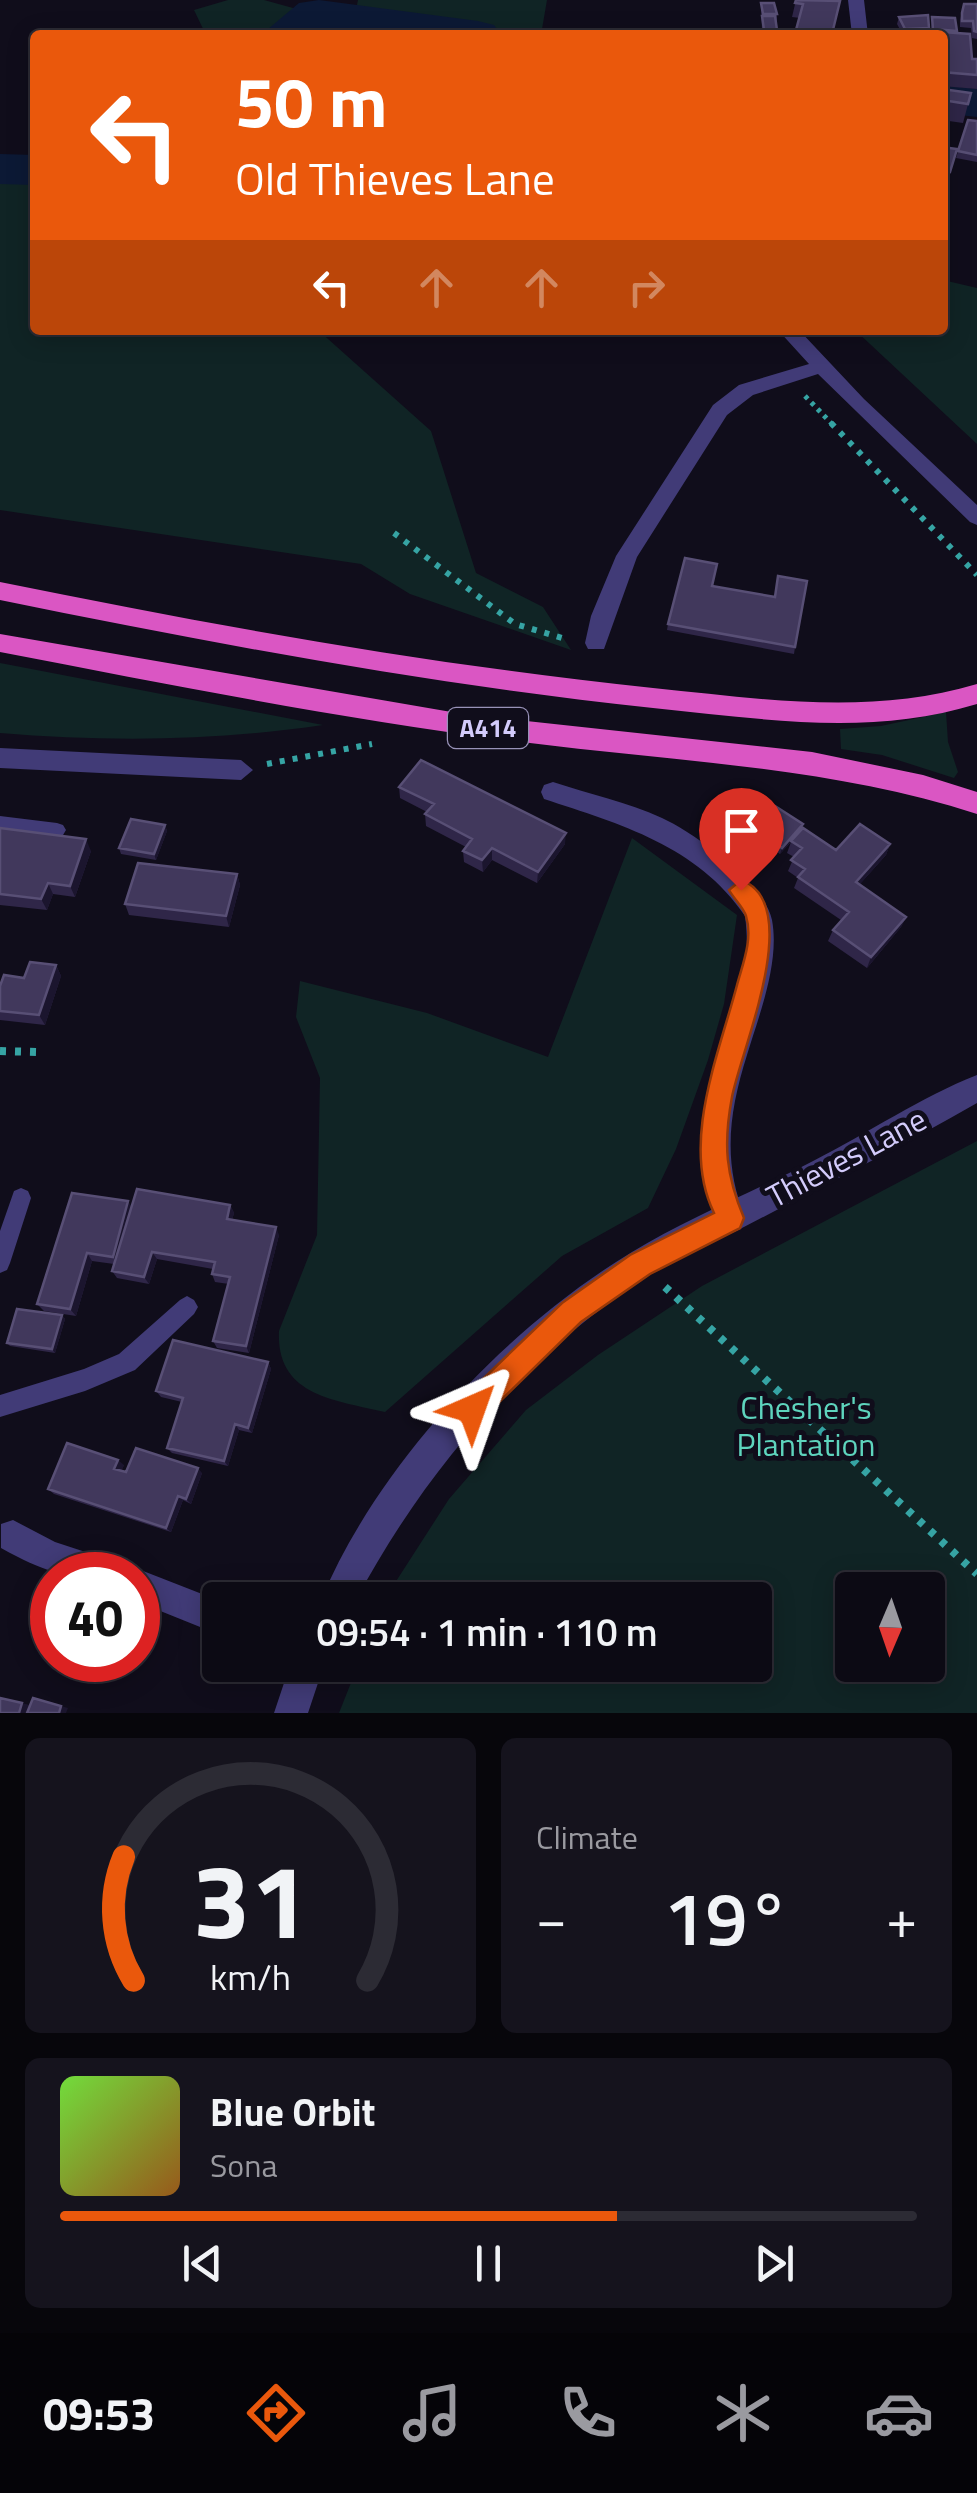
<!DOCTYPE html>
<html lang="en">
<head>
<meta charset="utf-8">
<style>
  :root { --surface:#0c0a14; --page:#15131d; --text:#f1f3f6; --muted:#9a9aa0; --line:#2c2b34; --accent:#ea580c }
  body { margin:0; font-family:"Titillium Web",sans-serif; background:var(--page); color:var(--text); height:100vh; display:flex; flex-direction:column; font-size:38px; white-space:nowrap }
  * { box-sizing:border-box; margin:0 }
  p { font-size:32px; color:var(--muted) }
  .icon { flex:none; width:55px; height:55px; fill:none; stroke:currentColor; stroke-width:2; stroke-linecap:round; stroke-linejoin:round }
  .map { position:relative; height:1713px; overflow:hidden }
  .sheet { display:flex; flex-direction:column; gap:25px; padding:25px; background:#07060b; flex:1 }
  .sheet>* { flex:none }
  .top-card { position:absolute; left:30px; top:30px; width:918px; height:305px; border-radius:10px; box-shadow:0 5px 25px #0003,0 0 0 2px var(--line); background:#ea580c; color:#fff; overflow:hidden }
  .needle { width:65px; rotate:182deg }
  .controls { position:absolute; left:835px; top:1572px; display:grid; gap:20px }
  .controls a { display:grid; place-items:center; width:110px; height:110px; border-radius:10px; background:var(--surface); box-shadow:0 5px 25px #0003,0 0 0 2px var(--line); font-size:50px }
  .speed { position:absolute; left:30px; top:1552px; display:flex; gap:20px; font-size:50px; font-weight:700; text-align:center }
  .speed>* { display:grid; place-content:center; width:130px; height:130px; border-radius:50%; background:var(--surface); box-shadow:0 5px 25px #0003,0 0 0 2px var(--line); line-height:1 }
  .speed .limit { border:15px solid #d22; background:#fff; color:#111 }
  .pin { position:absolute; display:grid; place-items:center; width:85px; height:85px; color:#fff; margin:-102px -42px; border-radius:50% 50% 50% 0; rotate:-45deg; box-shadow:0 0 10px #0007 }
  .pin .icon { rotate:45deg }
  .me { position:absolute; width:110px; margin:-55px; rotate:43deg; stroke-linejoin:round; filter:drop-shadow(0 0 8px #0008) }
  .turn { display:flex; align-items:center; gap:35px; height:210px; padding:0 40px; font-size:45px }
  .turn .icon { width:130px; height:130px; stroke-width:2.5 }
  .turn b { display:block; font-size:70px; line-height:85px }
  .lanes { display:flex; align-items:center; height:95px; padding:0 40px; background:#0003; justify-content:center; gap:50px; direction:ltr }
  .lanes .off { opacity:.35 }
  .big { font-size:75px; font-weight:600; line-height:1.1 }
  .sheet .tile { flex:1; display:flex; flex-direction:column; justify-content:center; gap:15px; min-width:0; padding:0 35px; border-radius:15px; background:var(--page) }
  .sheet .dial { align-items:center; gap:0 }
  .dial svg { height:260px; overflow:visible; fill:none; stroke:var(--line); stroke-width:7; stroke-linecap:round; text-anchor:middle }
  .dial text { fill:var(--text); stroke:none }
  .song { display:flex; align-items:center; gap:30px }
  .cover { width:120px; height:120px; border-radius:15px; background:linear-gradient(135deg,hsl(100 70% 55%),hsl(30 70% 35%)) }
  .played { height:10px; border-radius:5px; background:linear-gradient(90deg,var(--accent) 65%,var(--line) 65%) }
  .keys { display:flex; justify-content:space-around; direction:ltr }
  .heat { display:flex; justify-content:space-between; align-items:center; font-size:55px; direction:ltr }
  .sheet .tiles { flex:1; display:grid; gap:25px; grid-template-columns:1fr 1fr }
  .tile:last-child { grid-column:span 2 }
  .trip { position:absolute; left:202px; top:1582px; width:570px; height:100px; border-radius:10px; background:var(--surface); box-shadow:0 5px 25px #0003,0 0 0 2px var(--line); font-weight:600; line-height:100px; text-align:center }
  .tab-bar { display:flex; height:160px; justify-content:space-around; align-items:center; background:#050408; color:var(--muted) }
  .tab-bar .icon { width:70px; height:70px }
  .tab-bar .selected { color:var(--accent) }
  .tab-bar b { font-size:45px; color:var(--text) }
  .map>svg:first-child { display:block }
</style>
</head>
<body>
<div class="map">
<svg width="977" height="1713" viewBox="0 0 977 1713">
  <rect width="100%" height="100%" fill="#100d1b"/>
  <path fill="#102425" fill-rule="evenodd" d="M228 0H264L293 8 357 5 358 0H547L541 35H206L194 10Z
    M0 169 35 170V330H318L431 431 476 573 543 607 571 650 410 594 361 564 0 510Z
    M943 280 977 288V444L855 330H942Z
    M0 663 21 667 323 725C215 741 109 742 0 733Z
    M946 712 948 742 958 772 954 778 882 755 841 749 840 729 881 726Z
    M632 838 737 915 724 1004 708 1060 676 1149 648 1208 562 1256 385 1412C335 1400 276 1396 279 1331L317 1235 320 1078 296 1017 300 981 427 1013 548 1057Z
    M977 1141V1713H339L358 1665H755V1600H384L449 1499 526 1410 598 1355 702 1286ZM928 1590V1665H852V1590Z"/>
  <g fill="none" stroke-linecap="round" stroke-linejoin="round">
    <path fill="#0c1935" fill-rule="evenodd" d="M319 0 478 21 494 25 501 35H378L324 28 314 35H261L299 3Z
      M942 85 977 89V117L942 113Z
      M0 154 35 155V185L0 184Z"/>
    <path stroke="#36a4a4" stroke-width="5" stroke-dasharray="4 5" stroke-linecap="butt" d="M805 396 834 426"/>
    <path stroke="#36a4a4" stroke-width="6" stroke-dasharray="5 8" stroke-linecap="butt" d="M831 423 977 575
      M394 533 515 624 569 640
      M267 764 372 744"/>
    <path stroke="#36a4a4" stroke-width="8" stroke-dasharray="6 9" stroke-linecap="butt" d="M0 1051 36 1052
      M665 1287 977 1574"/>
    <path fill="#413b77" fill-rule="evenodd" d="M0 816 57 823 63 825 66 830 63 835 57 837 0 830Z
      M21 1188 28 1191 31 1198 10 1263 7 1270 0 1273V1231L14 1191Z
      M187 1296 194 1300 198 1307 194 1314 135 1370 85 1391 0 1417V1395L84 1369 119 1354 180 1300Z"/>
    <path fill="#413b77" fill-rule="evenodd" d="M848 0H864L868 35H852Z
      M778 330H799L864 399 977 505V525L970 522 818 374 753 395 727 415 637 557 604 649H588L585 643 591 616 616 556 713 405 739 385 809 364Z
      M0 748 241 760 253 770 241 780 0 768Z
      M553 782C589 794 627 802 662 818 695 833 765 884 772 920 780 963 759 1015 747 1055 729 1112 722 1163 746 1219L741 1229 731 1233 721 1229C664 1095 761 1033 745 916 698 846 620 824 544 799L541 792 544 785Z
      M13 1520 55 1542 119 1563 124 1575C64 1575 55 1578 1 1548V1524Z
      M138 1569 220 1601V1635L138 1602V1575H126Z"/>
    <path fill="#413b77" fill-rule="evenodd" d="M977 1075V1103C900 1147 821 1187 742 1228 711 1244 677 1257 648 1276 523 1357 426 1469 356 1600H321C378 1464 506 1328 632 1252 690 1217 755 1191 815 1160 868 1133 921 1097 977 1075Z
      M290 1665H324L308 1713H274Z"/>
    <path fill="#da56c3" fill-rule="evenodd" d="M0 582C216 626 433 665 653 688 763 699 869 716 977 684V704C869 737 763 719 653 708 433 685 216 644 0 600Z
      M0 634 463 714 812 752 923 775 977 792V814C831 767 681 762 530 743 352 721 176 686 0 652Z"/>
  </g>
  <path fill="#2f2648" d="M796 0 840 1 832 35H795L800 18 792 17Z
    M761 3 777 14V33L762 31Z
    M964 4H977V39L972 38 971 28 960 27V20Z
    M899 17 929 28 928 31H931L932 17 957 31 956 33 972 59H977V89L942 86V35H903L897 24Z
    M942 89 971 93 963 123 942 120Z
    M968 120 977 121V162L956 158Z
    M942 147 957 149 945 191 942 190Z
    M712 587 774 597 795 647 794 654 667 630 668 624Z
    M399 787 565 844 537 883 492 860 483 872 464 862 463 851 466 847 426 826 425 814 427 812 400 798Z
    M803 824 801 830 836 850 890 844 886 855 859 885 906 917 901 927 867 968 828 941 833 930 841 920 794 888 798 878 788 871 794 857 787 853 791 842 780 854 752 835 753 829Z
    M165 825 167 831 156 860 121 854 119 848Z
    M0 828 91 851 75 897 53 894 47 910 0 905Z
    M237 874 240 885 229 927 129 915 125 904Z
    M56 965 61 976 45 1025 0 1020V986Z
    M230 1205 234 1213 232 1220 279 1235 249 1353 217 1348 213 1341 229 1284 215 1282 212 1274 213 1269 157 1259 149 1284 117 1278 112 1271 114 1264 92 1261 76 1316 44 1311 37 1304 132 1207Z
    M62 1315 65 1319 55 1353 10 1346 7 1343Z
    M268 1362 271 1369 252 1433 239 1430 228 1466 172 1453 167 1448 182 1402 161 1397 156 1391Z
    M124 1465 121 1471 126 1472 202 1473 191 1504 183 1500 171 1532 54 1494 48 1489Z"/>
  <path fill="#1b152e" d="M803 824 801 830 780 854 782 848Z
    M165 825 167 831 156 860 154 854Z
    M566 833 565 844 537 883 538 872Z
    M86 839 91 851 75 897 70 886Z
    M890 844 886 855 852 893 856 882Z
    M492 848V860L483 872 482 860Z
    M237 874 240 885 229 927 226 916Z
    M48 883 53 894 47 910 41 899Z
    M906 917 901 927 867 968 871 957Z
    M56 965 61 976 45 1025 39 1015Z
    M128 1201 133 1209 118 1265 113 1257Z
    M230 1205 234 1213 230 1227 227 1219Z
    M276 1227 279 1235 249 1353 246 1346Z
    M152 1252 157 1259 149 1284 144 1277Z
    M87 1253 92 1261 76 1316 70 1309Z
    M62 1315 65 1319 55 1353 52 1349Z
    M268 1362 271 1369 252 1433 248 1428Z
    M235 1424 239 1430 228 1466 224 1461Z
    M118 1460 124 1465 120 1474 114 1469Z
    M198 1468 202 1473 191 1504 186 1499Z
    M178 1496 183 1500 171 1532 166 1528Z
    M0 1698 30 1705 27 1713H19Z
    M40 1700 68 1708 66 1713H59Z"/>
  <path fill="#41385c" stroke="#584f75" stroke-width="2.5" d="M796 0 840 1 832 34 796 30 803 4 795 3Z
    M761 3H774L777 14H763Z
    M964 4H977V32L974 31 973 21H962V13Z
    M928 15 929 28 905 29 899 17Z
    M762 16H775L777 30H764Z
    M932 17 955 18 957 31 933 29Z
    M758 30 780 33V35H757Z
    M928 31 970 34 972 59H977V75L942 72V35H928Z
    M942 89 971 93 968 104 942 100Z
    M968 120 977 121V155L958 151Z
    M942 147 957 149 950 172 942 170Z
    M685 558 717 564 712 586 775 597 778 576 807 581 795 647 668 624Z
    M421 760 566 833 538 872 492 848 482 860 463 851 472 839 425 814 434 804 399 787Z
    M775 806 803 824 782 848 753 829Z
    M131 819 165 825 154 854 119 848Z
    M860 824 890 844 856 882 906 917 871 957 833 930 849 912 798 877 805 869 791 860 802 848 791 841 803 828 836 850Z
    M0 828 86 839 70 886 48 883 41 899 0 894Z
    M138 863 237 874 226 916 125 904Z
    M30 962 56 965 39 1015 0 1011V986L4 975 24 978Z
    M137 1189 230 1205 227 1219 276 1227 246 1346 213 1341 230 1277 212 1274 215 1262 152 1252 144 1277 112 1271Z
    M72 1193 128 1201 113 1257 87 1253 70 1309 37 1304Z
    M17 1309 62 1315 52 1349 7 1343Z
    M173 1340 268 1362 248 1428 235 1424 224 1461 167 1448 183 1398 156 1391Z
    M67 1443 118 1460 114 1469 126 1472 136 1448 198 1468 186 1499 178 1496 166 1528 48 1489Z
    M0 1698 22 1703 19 1713H0Z
    M33 1698 61 1706 59 1713H27Z"/>
  <path fill="#ea580c" stroke="#983908" stroke-width="2.5" d="M741 880C806 903 741 1050 732 1097 723 1145 726 1175 744 1218L740 1228 650 1274 581 1322 482 1419 472 1423 462 1419 458 1409 462 1399 562 1303 630 1255 714 1213C680 1144 719 1054 737 985 743 963 753 939 746 916 743 907 734 899 729 890Z"/>
  <g text-anchor="middle" dominant-baseline="central" stroke-width="10" stroke-linejoin="round" paint-order="stroke">
    <rect fill="#100d1b" stroke="#9892b8" stroke-width="2.5" x="448" y="708" width="80" height="40" rx="8"/>
    <g font-size="25" font-weight="bold" fill="#d3cbfb">
      <text x="488" y="728">A414</text>
    </g>
    <g font-size="32" fill="#d3cbfb" stroke="#100d1b">
      <text transform="translate(846 1157) rotate(-28)">Thieves Lane</text>
    </g>
    <g font-size="32" fill="#5ed4bd" stroke="#100d1b">
      <text x="806" y="1407">Chesher's<tspan x="806" dy="37">Plantation</tspan></text>
    </g>
  </g>
</svg>
<div class="controls">
<a><svg class="needle" viewBox="-14 -14 28 28"><path d="M0-13l5 13h-10z" fill="#e53935"/><path d="M0 13l5-13h-10z" fill="#9a9aa0"/></svg></a>
</div>
<div class="speed"><div class="limit">40</div></div>
<div class="pin" style="left:741px;top:890px;background:#d93025"><svg class="icon" aria-label="arrive" viewBox="0 0 24 24"><path d="M6 21V4h12l-3 4 3 4H6"/></svg></div>
<svg class="me" style="left:472px;top:1409px" viewBox="-20 -20 40 40"><path d="M0-17L14 15 0 8-14 15z" fill="#ea580c" stroke="#fff" stroke-width="4"/></svg>
<div class="trip">09:54 · 1 min · 110 m</div>
<div class="top-card">
<div class="turn"><svg class="icon" aria-label="left" viewBox="0 0 24 24"><path d="M17 20v-9H6M10 6l-5 5 5 5"/></svg><div><b>50 m</b>Old Thieves Lane</div></div>
<div class="lanes"><svg class="icon" aria-label="left" viewBox="0 0 24 24"><path d="M17 20v-9H6M10 6l-5 5 5 5"/></svg><svg class="icon off" aria-label="ahead" viewBox="0 0 24 24"><path d="M12 20V5M6 11l6-6 6 6"/></svg><svg class="icon off" aria-label="ahead" viewBox="0 0 24 24"><path d="M12 20V5M6 11l6-6 6 6"/></svg><svg class="icon off" aria-label="right" viewBox="0 0 24 24"><path d="M7 20v-9h11M14 6l5 5-5 5"/></svg></div>
</div>
</div>
<section class="sheet">
<div class="tiles">
<div class="tile dial"><svg viewBox="0 0 100 80">
<path d="M14 69A42 42 0 1 1 86 69"/>
<path d="M14 69A42 42 0 0 1 11 31" stroke="#ea580c"/>
<text x="50" y="56" font-size="32" font-weight="700">31</text>
<text x="50" y="72" font-size="11">km/h</text>
</svg></div>
<div class="tile"><p>Climate</p>
<div class="heat"><a>−</a><b class="big">19°</b><a>+</a></div>
</div>
<div class="tile">
<div class="song"><i class="cover"></i><div><b>Blue Orbit</b><p>Sona</p></div></div>
<div class="played"></div>
<div class="keys"><svg class="icon" aria-label="previous" viewBox="0 0 24 24"><path d="M18 5L8 12l10 7zM5 5v14"/></svg><svg class="icon" aria-label="pause" viewBox="0 0 24 24"><path d="M8 5v14M16 5v14"/></svg><svg class="icon" aria-label="next" viewBox="0 0 24 24"><path d="M6 5l10 7-10 7zM19 5v14"/></svg></div>
</div>
</div>
</section>
<nav class="tab-bar">
<b>09:53</b>
<svg class="icon selected" aria-label="directions" viewBox="0 0 24 24"><path d="M12 3l9 9-9 9-9-9zM9 14v-3h6M13 9l2 2-2 2"/></svg>
<svg class="icon" aria-label="music" viewBox="0 0 24 24"><path d="M9 18V5l10-2v13"/><circle cx="6" cy="18" r="3"/><circle cx="16" cy="16" r="3"/></svg>
<svg class="icon" aria-label="phone" viewBox="0 0 24 24"><path d="M5 4h4l2 5-3 2q2 4 5 5l2-3 5 2v4C11 20 4 13 5 4z"/></svg>
<svg class="icon" aria-label="climate" viewBox="0 0 24 24"><path d="M12 3v18M4 7l16 10M4 17L20 7"/></svg>
<svg class="icon" aria-label="car" viewBox="0 0 24 24"><path d="M5 17H2v-5l4-1 3-4h7l3 4 3 1v5h-3M9 17h6M6 11h13"/><circle cx="7" cy="17" r="2"/><circle cx="17" cy="17" r="2"/></svg>
</nav>
</body>
</html>
